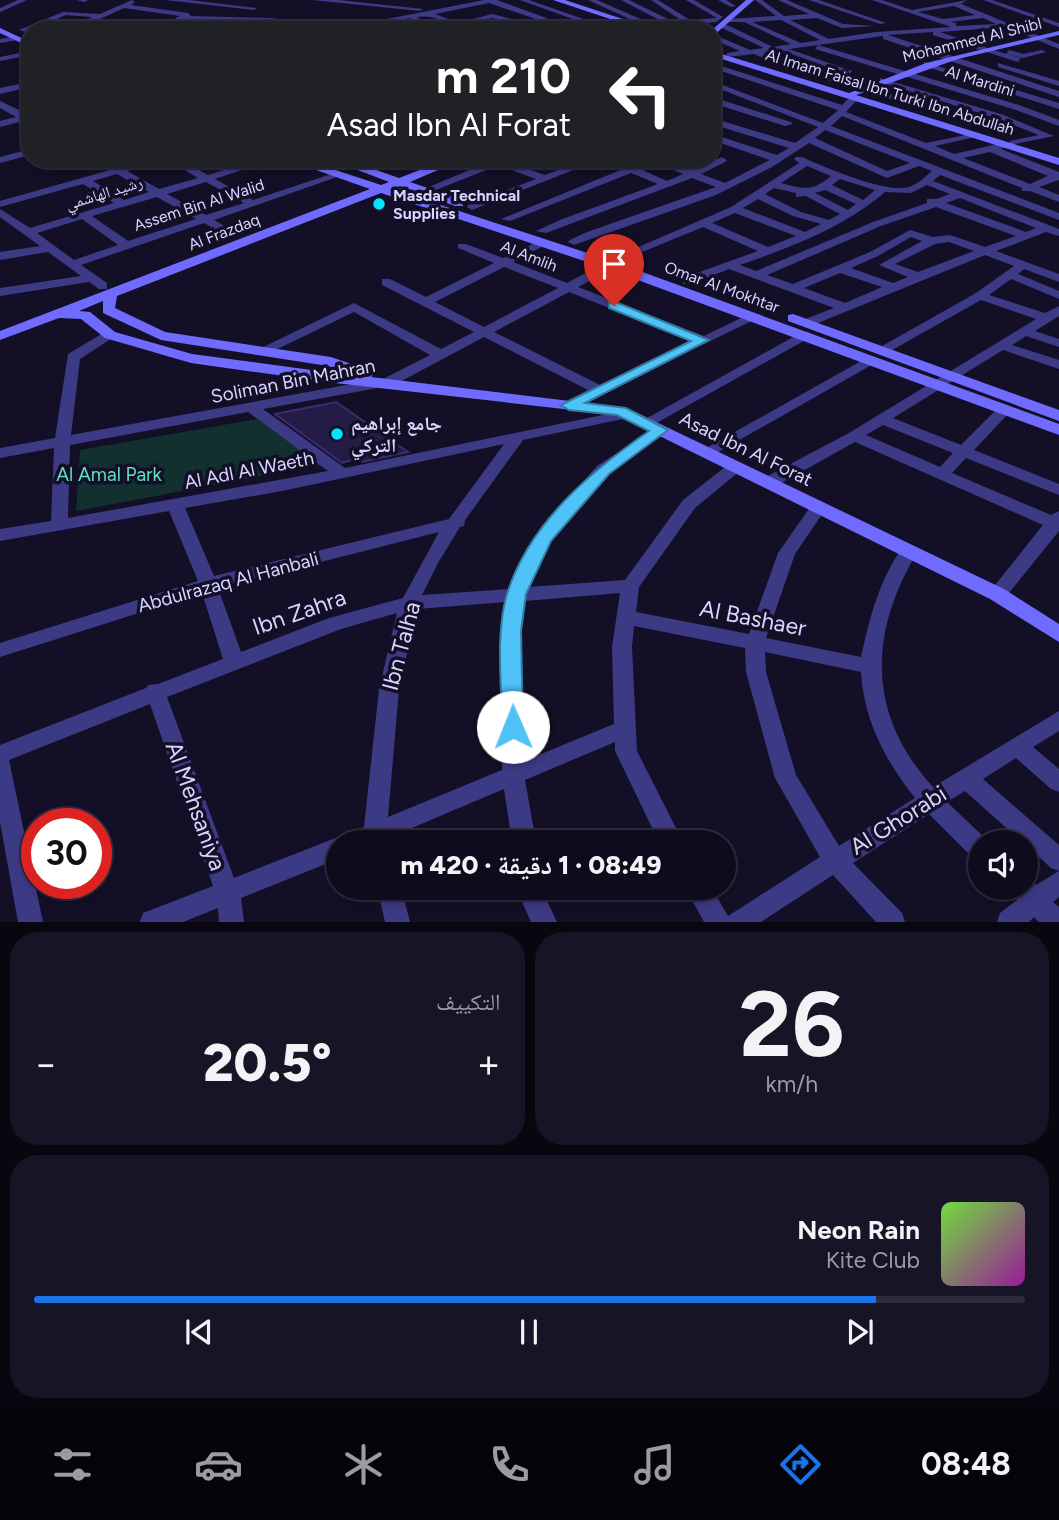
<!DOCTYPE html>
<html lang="ar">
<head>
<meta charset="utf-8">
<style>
  :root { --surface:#0e0b1c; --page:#171425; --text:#f1f3f6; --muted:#9b9ba3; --line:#2e2b3b; --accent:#1a73e8 }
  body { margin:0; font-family:Figtree,"Noto Naskh Arabic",sans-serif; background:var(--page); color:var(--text); direction:rtl; height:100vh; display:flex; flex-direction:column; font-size:26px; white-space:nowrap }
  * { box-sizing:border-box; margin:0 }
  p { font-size:23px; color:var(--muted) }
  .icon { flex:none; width:38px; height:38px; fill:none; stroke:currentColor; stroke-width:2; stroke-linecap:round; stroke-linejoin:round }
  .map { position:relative; height:922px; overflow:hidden; direction:ltr }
  .panel { display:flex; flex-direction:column; gap:10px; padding:10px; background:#08060f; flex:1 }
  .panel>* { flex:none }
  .top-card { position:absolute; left:21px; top:21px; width:700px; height:147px; border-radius:28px; box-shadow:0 4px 10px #0003,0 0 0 2px var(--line); direction:rtl; background:#202124; color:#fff; overflow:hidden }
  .tools { position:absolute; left:968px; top:830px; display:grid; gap:14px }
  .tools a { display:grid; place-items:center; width:70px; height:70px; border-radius:50%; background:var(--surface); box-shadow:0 4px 10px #0003,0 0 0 2px var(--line); font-size:35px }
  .speed { position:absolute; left:21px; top:808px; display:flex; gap:14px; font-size:35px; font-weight:700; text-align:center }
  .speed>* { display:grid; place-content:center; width:91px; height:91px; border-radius:50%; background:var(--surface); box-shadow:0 4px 10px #0003,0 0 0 2px var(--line); line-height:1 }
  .speed .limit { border:10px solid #d22; background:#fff; color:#111 }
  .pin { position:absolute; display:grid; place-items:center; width:60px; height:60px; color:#fff; margin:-72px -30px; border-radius:50% 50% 50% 0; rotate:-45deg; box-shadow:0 0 7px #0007 }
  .pin .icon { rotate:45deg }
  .me { position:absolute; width:77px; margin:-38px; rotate:359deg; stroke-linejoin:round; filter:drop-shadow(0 0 5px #0008) }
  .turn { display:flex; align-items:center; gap:24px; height:147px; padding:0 35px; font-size:32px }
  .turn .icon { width:91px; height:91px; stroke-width:2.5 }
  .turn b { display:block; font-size:49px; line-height:60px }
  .big { font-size:52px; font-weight:800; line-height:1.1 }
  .panel .tile { flex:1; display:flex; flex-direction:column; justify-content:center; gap:10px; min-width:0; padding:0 24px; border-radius:28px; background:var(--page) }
  .panel .dial { align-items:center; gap:0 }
  .dial b { font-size:91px; line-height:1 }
  .song { display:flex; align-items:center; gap:21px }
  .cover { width:84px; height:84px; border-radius:10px; background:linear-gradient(135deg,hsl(100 70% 55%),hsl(300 70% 35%)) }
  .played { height:7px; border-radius:4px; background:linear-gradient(90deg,var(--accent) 85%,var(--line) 85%) }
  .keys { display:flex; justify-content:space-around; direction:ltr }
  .heat { display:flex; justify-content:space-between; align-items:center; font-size:38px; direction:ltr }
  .panel .tiles { flex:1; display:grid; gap:10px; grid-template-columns:1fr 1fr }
  .tile:last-child { grid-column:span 2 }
  .trip { position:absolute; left:326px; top:830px; width:410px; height:70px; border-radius:35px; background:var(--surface); box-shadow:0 4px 10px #0003,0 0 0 2px var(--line); font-weight:800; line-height:70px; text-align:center; direction:rtl }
  .tabs { display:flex; height:112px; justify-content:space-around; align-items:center; background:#06040b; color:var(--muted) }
  .tabs .icon { width:49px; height:49px }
  .tabs .selected { color:var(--accent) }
  .tabs b { font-size:32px; color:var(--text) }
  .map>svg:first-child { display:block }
</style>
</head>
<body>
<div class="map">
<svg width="1059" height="922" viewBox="0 0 1059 922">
  <rect width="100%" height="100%" fill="#130f26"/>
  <path fill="#12302f" d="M257 419 321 465 76 511 80 450Z"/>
  <path fill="#241b47" stroke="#3b2d73" stroke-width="2" d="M336 402 408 452 362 462 359 458 342 463 275 414Z"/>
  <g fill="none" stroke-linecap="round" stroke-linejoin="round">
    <path fill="#3d3a85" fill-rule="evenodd" d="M18 0H27L0 12V8Z
      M76 0H88L85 2Z
      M132 0 135 2 131 5 188 13 191 16 270 18 346 27 484 0H497L579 30H568L489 3 435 14 477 30C457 30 438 13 417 17L437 30H429L410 18 359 30H335L270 22 178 20 175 18 180 16 124 8 76 30H66L92 17 66 15 26 32 19 30 63 12 100 14Z
      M165 0H189L257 8 254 10Z
      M312 0H338L423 9 420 11Z
      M520 0H529L612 29 603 30Z
      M588 0H597L652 24 665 23 621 0H629L674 22 682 21 651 0H658L690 20 717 18 686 0H694L723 17 716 22 643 29 639 27 643 25Z
      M718 0H726L736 6 731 7Z
      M755 0H762L784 16 809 14 778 0H787L843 24 875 26 842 28 817 18 790 20 829 39 876 32 951 27 872 0H882L912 10 967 0 961 4 1059 44V49L1005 27 940 32 1006 54 1009 50 1023 54 1042 50 1046 52 1023 58 1007 54 1021 58 1018 62 933 35V32L888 35 1059 91V97L883 39V36L789 49 852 71 849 75 781 50 763 53 806 69 981 121V125L800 73 754 54 727 57V53L740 51 712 39V34L750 50 764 48 720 27 723 23 773 47 791 44 744 22H725L727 19 776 16ZM954 6 975 15 943 19 918 12ZM983 18 996 24 956 26V23L950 22ZM781 20 785 22 820 40 801 43 752 22Z
      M809 0H819L886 23 880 24Z
      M983 0H992L1059 23V27Z
      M492 14 539 26 540 28 534 30 492 18 476 21 473 19Z
      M164 19 189 30C179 30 170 23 161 24 147 24 134 30 120 30Z
      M15 36 18 40 0 43V39Z
      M818 45 1019 105 1059 120V126L1013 109 815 49Z
      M30 51V55L0 61V57Z
      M924 62 1059 103V109L924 66Z
      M712 63 842 105 851 96H857V100L846 112 926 143 975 133V137L935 146 954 154 1002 143 1007 146 1001 149 1059 172V180L1039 187 1059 195V202L1030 191H1022V188L842 116 831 126 1059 213V220L940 175 933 181 1059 229V236L1046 232 996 251 1059 274V282L1024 269 1018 274 1059 291V299L1011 279 989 295 1045 313 1059 306V316L1035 331 1059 339V347L1026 336 1012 345 1059 360V369L1003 350 893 418 961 445 998 408H1008L1010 411 1008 414 974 450 1059 484V495L966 458 952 473 1051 515 1059 511V531L1004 599H990L988 594 1043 525 855 442 774 487 768 488 760 483 762 479 849 433 1036 319 981 300 887 353 882 354 875 350 976 293 1014 266 985 255 808 327 803 326V320L834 308 729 269 691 284H683V278L758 251 703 227 623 260H615L613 258 731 207 799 163 794 159 796 157H802C824 167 887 194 909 187 918 184 925 177 932 171L919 166 887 178 809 143 772 167 716 195 574 245 568 242 570 240 587 232 716 187 692 178 546 233 536 231 560 220 658 184 631 173 510 221 501 219 623 169 603 159H617L632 166C658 155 667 161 692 170L722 157 727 160 725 162 701 174 725 183 770 160 712 140V134L777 155 789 148 712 124V118L795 143 818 127 712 86V81L823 123 838 110 712 68ZM825 130 910 163 887 171 815 138ZM990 152 1048 176 1030 184 963 158ZM656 163 683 174 667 181 640 169ZM807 166 831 176C812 192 804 189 781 183ZM840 179 875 190 863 200 832 185ZM927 185 950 194 936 199H927V203L873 222 756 271 740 265C791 247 843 228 885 192L911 193ZM774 188 796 193V197L806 196 840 214 829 220 801 212 765 194ZM825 190 856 204 848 210 815 193ZM960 198 1036 228 1026 232 946 203ZM758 199 793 216 821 224 805 232 743 208ZM936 207 1016 236 985 247 950 235 933 237 910 230 870 252 793 284 767 275 881 226ZM735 213 796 236 768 247 712 223ZM911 237 922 241 879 265 908 277 893 283 851 268 878 256ZM949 242 974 251 918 272 895 264 935 244ZM840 273 882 287 845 303 804 288ZM883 425 953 453 940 467 866 435Z
      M998 63 1059 81V86L998 67Z
      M880 78 1001 114 1054 136 1010 145V141L1039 135 995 118 880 82Z
      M30 82V87L0 94V88Z
      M712 97 791 122 793 124 785 126 712 103Z
      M0 101 30 115V124L23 121 0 127V121L16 117 0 108Z
      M30 149V155L0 163V157Z
      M93 159H106L120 167 147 159H164L127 171 159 189 198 178 167 159H180L208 175 259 159H275L215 179 253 200 331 174 340 176 214 220 228 228V232H220L204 223 81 265 107 283V289H99L89 282 0 296V288L81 276 48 252 0 260V252L40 246 0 217V209L30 228 114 203 83 184 0 207V201L110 170ZM117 174 149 192 124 200 93 181ZM206 182 244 203 206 215 167 194ZM157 197 196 219 128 241 92 216ZM82 219 118 245 74 260 37 233Z
      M511 159 507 162 545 175 587 159H601L472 210 467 207 468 205 536 179 499 165 428 193 419 191 489 162V159Z
      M543 239 549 242 547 244 513 262 567 283 606 262H614V268L578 287 704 336 749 314H759L760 317 569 409 562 405 564 402 588 390 484 337 394 385 263 409 345 468 627 410 632 411 634 414 632 417 523 440 465 520 464 526 460 527 438 563 422 595 510 589 537 534 597 466 660 425 668 430 665 433 609 474 550 541 529 587 625 580 683 500 729 464H741L743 467 741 470 695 508 639 587 636 612 749 634 778 553 813 503 819 502 827 507 795 554 766 638 861 657C870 617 879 580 903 547H915L918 551C868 633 867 715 933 787L1059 711V731L1033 747 1059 769V792L1051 789 1016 758 983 779 1059 845V897L1053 902 1059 907V922H1039L1034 917 1029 922H997L1000 913 1017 900 1009 887H1026V877L1036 885 1059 871 1051 868 1026 845V842H1022L965 791 947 802 988 841 980 842V860L972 857 929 814 853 863 902 913 905 922H876L833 875 761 922H704L685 887H711L728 916 820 857 775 778 746 672 745 648 634 626 632 647 637 751 683 842H659L615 751V742L525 780 536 842H512L504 789 388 838 390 842H338V859L241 898 244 922H219L218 908 183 922H140L143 913 213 886 150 704 9 760 43 922H18L0 822V745L146 688 148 685 158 684 223 659 202 593 0 657V643L198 581 169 511 0 541V529L51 521 54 448 0 458V448L55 438 68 354 105 332H115L117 335 80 359 71 435 385 378 430 355 354 312 265 355H255L253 352 354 303 441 349 474 332 382 285V279H390L426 297 494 263 458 248V244H466L503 258ZM504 267 558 288 484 327 435 302ZM569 292 693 341 600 385 494 332ZM248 412 328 471 68 518 70 445ZM504 444 449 519 214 576 185 508 282 491ZM439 532 403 598 329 618 241 652 218 588ZM620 593 612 647 614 724 524 761 521 631 525 601ZM506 602 501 631 502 770 388 817 399 689 417 609ZM397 613 379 689 364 827 346 834 344 839 338 837 234 878 167 697 341 629ZM765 652 861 672C864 721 885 760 915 798L839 846 796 775 766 672Z
      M804 331 809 332V338L651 426H641L638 423Z
      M870 356 875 357 877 360 875 363 713 455 707 457 699 452Z
      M377 887H401L410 922H385Z
      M520 887H544L547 901 557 922H531L523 904Z"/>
    <path fill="#6f6bff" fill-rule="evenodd" d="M553 0H565L656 30H643Z
      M746 0H754L712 37V30Z
      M0 28 30 42V47L0 33Z
      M1059 31V35L958 59 856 95 1059 158V165L712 56V51L849 93 926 63Z
      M285 159H302L381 185 389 182 329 159H345L399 178 448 159H464L410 182 463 200V206H455L400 186 392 189 615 262 1059 424V435L605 268 381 193 117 296 115 308 165 332 331 357 372 371 374 374 371 377 627 408 1004 589 1059 624V642L990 599 617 415 326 382 191 363 105 338 81 319 59 318 0 340V331L370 189ZM103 301V313L161 340 328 366 356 376 192 354 115 332 90 312 79 311Z
      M793 314 1059 410V421L788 321V315Z"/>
  </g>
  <path fill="#4fc3f7" stroke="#337fa1" stroke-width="2" d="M609 303H618L709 340 585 403 626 408 668 430 609 474 551 541 526 594 521 631 523 727 520 734 513 736 505 734 502 727C502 685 495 635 507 594 529 523 591 471 649 431L617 415 569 410 561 405 691 341 609 308Z"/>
  <g fill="#00e5ff" stroke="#130f26" stroke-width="2.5">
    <circle cx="379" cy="204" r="7"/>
    <circle cx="337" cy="434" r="7"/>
  </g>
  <g text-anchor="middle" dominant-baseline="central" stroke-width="7" stroke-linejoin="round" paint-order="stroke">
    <g font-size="16" fill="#d9d4ff" stroke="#130f26">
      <text transform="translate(972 40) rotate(-14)">Mohammed Al Shibl</text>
      <text transform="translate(980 81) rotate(17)">Al Mardini</text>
      <text transform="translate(890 92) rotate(17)">Al Imam Faisal Ibn Turki Ibn Abdullah</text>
      <text transform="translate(104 193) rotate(-17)">رشيد الهاشمي</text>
      <text transform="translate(199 205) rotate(-18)">Assem Bin Al Walid</text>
      <text transform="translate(224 232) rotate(-21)">Al Frazdaq</text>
      <text transform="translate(529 256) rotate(21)">Al Amlih</text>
      <text transform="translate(722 287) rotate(20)">Omar Al Mokhtar</text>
    </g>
    <g font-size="16" font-weight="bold" fill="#d9d4ff" stroke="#130f26" text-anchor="start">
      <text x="393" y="195">Masdar Technical<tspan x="393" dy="18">Supplies</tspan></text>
    </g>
    <g font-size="19" fill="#d9d4ff" stroke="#130f26">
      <text transform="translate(293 381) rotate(-11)">Soliman Bin Mahran</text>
      <text transform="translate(746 449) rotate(26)">Asad Ibn Al Forat</text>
      <text transform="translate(249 470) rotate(-11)">Al Adl Al Waeth</text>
      <text transform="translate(228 582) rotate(-15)">Abdulrazaq Al Hanbali</text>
    </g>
    <g font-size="19" font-weight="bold" fill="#d9d4ff" stroke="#130f26" text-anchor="start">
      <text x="351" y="423">جامع إبراهيم<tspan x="351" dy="22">التركي</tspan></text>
    </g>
    <g font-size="19" fill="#5fe0c0" stroke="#130f26">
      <text x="109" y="474">Al Amal Park</text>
    </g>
    <g font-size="23" fill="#d9d4ff" stroke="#130f26">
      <text transform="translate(299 612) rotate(-19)">Ibn Zahra</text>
      <text transform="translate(753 618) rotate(11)">Al Bashaer</text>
      <text transform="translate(401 646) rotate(-75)">Ibn Talha</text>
      <text transform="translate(196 806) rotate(70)">Al Mehsaniya</text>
      <text transform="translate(898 820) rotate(-32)">Al Ghorabi</text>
    </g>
  </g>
</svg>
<div class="tools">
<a><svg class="icon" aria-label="sound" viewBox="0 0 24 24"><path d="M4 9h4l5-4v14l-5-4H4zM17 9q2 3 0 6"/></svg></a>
</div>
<div class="speed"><div class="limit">30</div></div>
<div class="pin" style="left:614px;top:306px;background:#d93025"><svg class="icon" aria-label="arrive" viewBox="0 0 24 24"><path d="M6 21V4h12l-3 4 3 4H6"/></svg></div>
<svg class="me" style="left:513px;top:727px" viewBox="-20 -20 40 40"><circle r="19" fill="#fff"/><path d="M0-13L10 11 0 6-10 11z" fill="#4fc3f7"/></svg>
<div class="trip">08:49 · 1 دقيقة · 420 m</div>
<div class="top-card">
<div class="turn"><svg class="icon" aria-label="left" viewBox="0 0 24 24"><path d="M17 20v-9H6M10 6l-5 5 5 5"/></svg><div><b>210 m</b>Asad Ibn Al Forat</div></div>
</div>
</div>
<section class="panel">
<div class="tiles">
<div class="tile dial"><b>26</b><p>km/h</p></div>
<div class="tile"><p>التكييف</p>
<div class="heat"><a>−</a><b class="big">20.5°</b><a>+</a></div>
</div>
<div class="tile">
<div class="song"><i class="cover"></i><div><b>Neon Rain</b><p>Kite Club</p></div></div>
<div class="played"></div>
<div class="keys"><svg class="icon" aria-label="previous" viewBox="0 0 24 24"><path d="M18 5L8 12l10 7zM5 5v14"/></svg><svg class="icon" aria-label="pause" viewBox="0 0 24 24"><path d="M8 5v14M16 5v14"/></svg><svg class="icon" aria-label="next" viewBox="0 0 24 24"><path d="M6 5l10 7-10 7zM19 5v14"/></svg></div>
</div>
</div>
</section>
<nav class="tabs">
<b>08:48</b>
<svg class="icon selected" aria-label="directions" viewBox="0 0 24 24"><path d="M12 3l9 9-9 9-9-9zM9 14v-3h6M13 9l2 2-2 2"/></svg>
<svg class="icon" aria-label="music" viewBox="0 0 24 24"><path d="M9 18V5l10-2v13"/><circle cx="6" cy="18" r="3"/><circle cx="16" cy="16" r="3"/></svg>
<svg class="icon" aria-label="phone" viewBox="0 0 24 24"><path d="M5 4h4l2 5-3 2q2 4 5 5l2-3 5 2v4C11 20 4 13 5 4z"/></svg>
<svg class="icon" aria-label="climate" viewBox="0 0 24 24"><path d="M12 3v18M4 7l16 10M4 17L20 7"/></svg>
<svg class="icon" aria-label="car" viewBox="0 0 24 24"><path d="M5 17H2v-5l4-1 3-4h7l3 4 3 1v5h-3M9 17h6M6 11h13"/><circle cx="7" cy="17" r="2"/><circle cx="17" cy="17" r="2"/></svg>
<svg class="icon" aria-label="filters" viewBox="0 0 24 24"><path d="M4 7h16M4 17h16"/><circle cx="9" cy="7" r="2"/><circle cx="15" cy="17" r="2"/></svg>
</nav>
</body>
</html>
